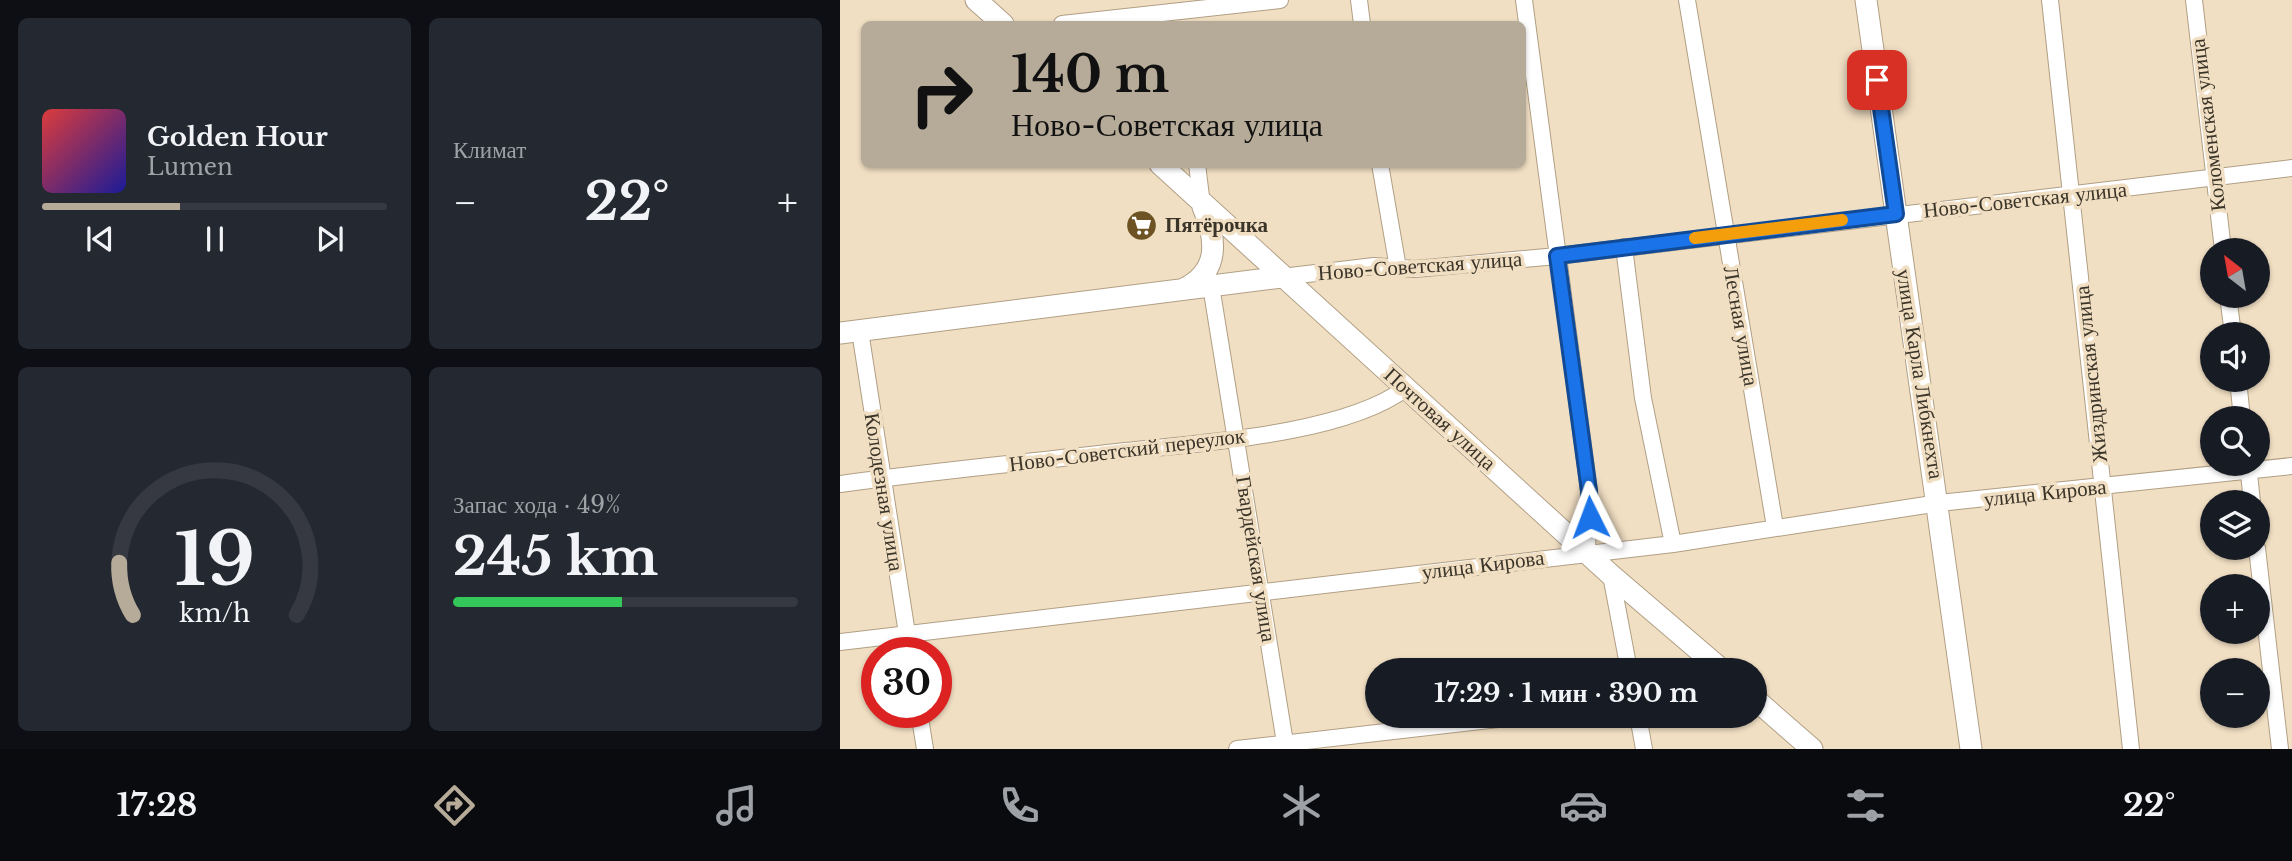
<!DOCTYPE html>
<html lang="ru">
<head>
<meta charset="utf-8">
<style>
  :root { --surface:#171b24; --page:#242831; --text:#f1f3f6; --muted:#9ea1a6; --line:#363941; --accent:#b6ab98 }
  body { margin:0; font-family:"Libre Baskerville",serif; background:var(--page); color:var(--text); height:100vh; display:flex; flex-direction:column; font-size:26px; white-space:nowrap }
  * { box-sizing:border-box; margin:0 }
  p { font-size:23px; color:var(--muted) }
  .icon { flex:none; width:38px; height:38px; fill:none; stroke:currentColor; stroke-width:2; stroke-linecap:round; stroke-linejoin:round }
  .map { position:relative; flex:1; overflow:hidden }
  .side { display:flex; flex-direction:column; gap:18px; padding:18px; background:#0d0f14; width:840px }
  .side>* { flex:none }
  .banner { position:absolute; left:21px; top:21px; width:665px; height:147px; border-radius:10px; box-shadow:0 2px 5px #0004; background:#b6ab98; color:#111; overflow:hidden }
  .needle { width:46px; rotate:329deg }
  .fabs { position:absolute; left:1360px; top:238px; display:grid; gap:14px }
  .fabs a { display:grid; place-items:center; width:70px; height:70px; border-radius:50%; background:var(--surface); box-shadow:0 2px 5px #0004; font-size:35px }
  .speed { position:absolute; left:21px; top:637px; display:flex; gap:14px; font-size:35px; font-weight:700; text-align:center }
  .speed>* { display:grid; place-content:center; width:91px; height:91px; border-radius:50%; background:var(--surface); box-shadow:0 2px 5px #0004; line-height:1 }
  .speed .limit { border:10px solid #d22; background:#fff; color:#111 }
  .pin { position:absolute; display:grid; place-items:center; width:60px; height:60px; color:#fff; margin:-30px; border-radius:14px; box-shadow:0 4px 10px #0006 }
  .me { position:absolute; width:77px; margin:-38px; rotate:357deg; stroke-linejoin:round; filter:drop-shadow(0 0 5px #0008) }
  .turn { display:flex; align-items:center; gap:24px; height:147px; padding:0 35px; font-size:32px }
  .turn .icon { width:91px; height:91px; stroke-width:2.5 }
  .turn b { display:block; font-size:49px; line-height:60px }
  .big { font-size:52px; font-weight:800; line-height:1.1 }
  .side .widget { flex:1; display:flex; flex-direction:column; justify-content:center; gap:10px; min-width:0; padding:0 24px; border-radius:10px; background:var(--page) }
  .side .dial { align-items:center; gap:0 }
  .dial svg { height:182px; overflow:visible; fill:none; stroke:var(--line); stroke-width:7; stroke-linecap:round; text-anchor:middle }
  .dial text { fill:var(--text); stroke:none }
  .song { display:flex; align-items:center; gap:21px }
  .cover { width:84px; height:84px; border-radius:10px; background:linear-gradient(135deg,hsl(0 70% 55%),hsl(240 70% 35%)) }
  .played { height:7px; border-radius:4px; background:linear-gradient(90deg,var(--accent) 40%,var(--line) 40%) }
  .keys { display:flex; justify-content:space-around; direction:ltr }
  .heat { display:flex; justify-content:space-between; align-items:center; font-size:38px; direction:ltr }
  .charge { height:10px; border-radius:5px; background:linear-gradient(90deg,#34c759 49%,var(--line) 0) }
  .side .tiles { flex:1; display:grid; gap:18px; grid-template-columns:repeat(2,1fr) }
  .trip { position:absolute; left:525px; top:658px; width:402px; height:70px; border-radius:35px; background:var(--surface); box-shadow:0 2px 5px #0004; font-weight:800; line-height:70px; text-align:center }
  .dock { display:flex; height:112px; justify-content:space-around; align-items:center; background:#090b0e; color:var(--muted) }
  .dock .icon { width:49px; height:49px }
  .dock .selected { color:var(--accent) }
  .dock b { font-size:32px; color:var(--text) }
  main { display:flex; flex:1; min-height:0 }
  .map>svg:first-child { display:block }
</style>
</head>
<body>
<main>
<section class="side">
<div class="tiles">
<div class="widget">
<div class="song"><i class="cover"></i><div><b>Golden Hour</b><p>Lumen</p></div></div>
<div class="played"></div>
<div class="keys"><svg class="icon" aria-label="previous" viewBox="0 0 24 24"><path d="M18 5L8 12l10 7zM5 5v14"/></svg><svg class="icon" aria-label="pause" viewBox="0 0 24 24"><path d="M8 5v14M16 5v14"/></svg><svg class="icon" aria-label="next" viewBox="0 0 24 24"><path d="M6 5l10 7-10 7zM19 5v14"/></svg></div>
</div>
<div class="widget"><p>Климат</p>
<div class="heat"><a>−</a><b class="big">22°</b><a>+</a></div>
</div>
<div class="widget dial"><svg viewBox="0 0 100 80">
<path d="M14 69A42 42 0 1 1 86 69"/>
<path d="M14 69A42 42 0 0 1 8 46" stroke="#b6ab98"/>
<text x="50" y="56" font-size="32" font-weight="700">19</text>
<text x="50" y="72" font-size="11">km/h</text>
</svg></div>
<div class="widget"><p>Запас хода · 49%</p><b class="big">245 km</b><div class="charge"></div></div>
</div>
</section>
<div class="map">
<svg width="1452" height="749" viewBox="0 0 1452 749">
  <rect width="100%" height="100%" fill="#f1dfc3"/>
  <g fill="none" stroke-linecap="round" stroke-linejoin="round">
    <defs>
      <path id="street" d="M519 0 522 24
        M684 0 749 491 747 552
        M847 0 935 527
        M1210 0 1291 749
        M1354 0 1383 250
        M222 24 440 0
        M357 164 362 205
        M540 164 558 268
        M784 247 803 398 833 544
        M442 277 534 266 575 269 717 256 1452 168
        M371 286 446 749
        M1388 296 1393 334
        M20 331 70 653
        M1398 380 1402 418
        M1408 464 1412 502
        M0 484C95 471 190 462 285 451 362 443 505 434 566 388
        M1417 548 1440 749
        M771 575 789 670
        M0 642 833 544 1099 503 1452 466
        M79 712 85 749
        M798 716 804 749
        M397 749 684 716"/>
      <path id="secondary" d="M136 0 163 24
        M1026 0 1131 749
        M320 164 771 575 882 670
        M344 289C380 271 377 240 363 207
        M0 333 442 277
        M915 699 972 749"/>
    </defs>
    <use href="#street" stroke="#b09f85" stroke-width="18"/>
    <use href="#secondary" stroke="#b09f85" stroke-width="23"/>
    <use href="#street" stroke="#fff" stroke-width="16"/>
    <use href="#secondary" stroke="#fff" stroke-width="21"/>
  </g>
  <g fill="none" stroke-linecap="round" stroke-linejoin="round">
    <defs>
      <path id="route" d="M750 517 749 491 717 256 1056 214 1037 80"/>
    </defs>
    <use href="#route" stroke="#114b97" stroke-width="18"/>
    <use href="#route" stroke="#1a73e8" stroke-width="12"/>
    <path stroke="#f59e0b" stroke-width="12" d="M855 238 1002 220"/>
  </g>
  <defs>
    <symbol id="supermarket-disc" viewBox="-11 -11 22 22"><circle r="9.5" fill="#6d5224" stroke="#f1dfc3"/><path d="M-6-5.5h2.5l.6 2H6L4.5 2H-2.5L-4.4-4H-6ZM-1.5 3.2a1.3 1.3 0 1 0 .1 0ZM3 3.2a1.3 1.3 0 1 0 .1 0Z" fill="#fff"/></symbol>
  </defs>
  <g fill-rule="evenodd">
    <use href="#supermarket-disc" x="284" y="208" width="35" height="35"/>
  </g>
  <g text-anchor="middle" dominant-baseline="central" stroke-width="7" stroke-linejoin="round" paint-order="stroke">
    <g font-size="21" fill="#3b3429" stroke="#f1dfc3">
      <text transform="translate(1368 125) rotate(-97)">Коломенская улица</text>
      <text transform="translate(1185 200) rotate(-6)">Ново-Советская улица</text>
      <text transform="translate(580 266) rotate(-4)">Ново-Советская улица</text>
      <text transform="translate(901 326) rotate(80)">Лесная улица</text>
      <text transform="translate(1080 374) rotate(81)">улица Карла Либкнехта</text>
      <text transform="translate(1251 374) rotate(-96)">Жиздринская улица</text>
      <text transform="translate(600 419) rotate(42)">Почтовая улица</text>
      <text transform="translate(287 450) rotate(-7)">Ново-Советский переулок</text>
      <text transform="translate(44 492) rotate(81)">Колодезная улица</text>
      <text transform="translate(1205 493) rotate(-6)">улица Кирова</text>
      <text transform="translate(416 559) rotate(81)">Гвардейская улица</text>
      <text transform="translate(643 565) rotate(-7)">улица Кирова</text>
    </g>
    <g font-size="21" font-weight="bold" fill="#3b3429" stroke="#f1dfc3" text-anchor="start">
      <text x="325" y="225">Пятёрочка</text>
    </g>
  </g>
</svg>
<div class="fabs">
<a><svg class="needle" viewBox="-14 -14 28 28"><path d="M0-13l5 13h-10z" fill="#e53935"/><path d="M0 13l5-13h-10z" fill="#9ea1a6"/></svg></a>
<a><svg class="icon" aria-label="sound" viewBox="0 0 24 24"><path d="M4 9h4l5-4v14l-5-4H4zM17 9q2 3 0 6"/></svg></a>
<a><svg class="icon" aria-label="search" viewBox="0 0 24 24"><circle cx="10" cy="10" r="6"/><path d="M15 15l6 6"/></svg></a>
<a><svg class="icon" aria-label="layers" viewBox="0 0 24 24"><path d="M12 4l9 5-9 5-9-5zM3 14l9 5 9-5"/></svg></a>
<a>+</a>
<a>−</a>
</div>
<div class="speed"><div class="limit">30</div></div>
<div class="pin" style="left:1037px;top:80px;background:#d93025"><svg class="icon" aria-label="arrive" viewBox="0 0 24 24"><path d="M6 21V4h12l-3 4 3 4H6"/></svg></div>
<svg class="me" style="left:750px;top:517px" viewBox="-20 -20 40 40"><path d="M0-17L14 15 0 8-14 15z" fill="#1a73e8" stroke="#fff" stroke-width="4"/></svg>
<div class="trip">17:29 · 1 мин · 390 m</div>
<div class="banner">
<div class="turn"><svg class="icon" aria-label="right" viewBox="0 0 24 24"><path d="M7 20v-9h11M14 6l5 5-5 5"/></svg><div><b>140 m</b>Ново-Советская улица</div></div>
</div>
</div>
</main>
<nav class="dock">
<b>17:28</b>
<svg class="icon selected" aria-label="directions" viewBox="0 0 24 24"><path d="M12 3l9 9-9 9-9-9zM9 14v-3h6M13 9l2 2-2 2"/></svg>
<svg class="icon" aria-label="music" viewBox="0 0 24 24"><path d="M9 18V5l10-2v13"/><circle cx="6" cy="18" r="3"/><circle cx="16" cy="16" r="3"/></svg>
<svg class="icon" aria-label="phone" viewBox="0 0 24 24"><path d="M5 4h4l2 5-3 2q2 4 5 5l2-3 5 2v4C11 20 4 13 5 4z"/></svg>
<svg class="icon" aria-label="climate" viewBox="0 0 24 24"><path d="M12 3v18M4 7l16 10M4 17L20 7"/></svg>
<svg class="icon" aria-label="car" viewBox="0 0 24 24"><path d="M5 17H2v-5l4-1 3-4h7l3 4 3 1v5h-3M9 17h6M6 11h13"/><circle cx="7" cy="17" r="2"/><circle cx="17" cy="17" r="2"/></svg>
<svg class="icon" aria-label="filters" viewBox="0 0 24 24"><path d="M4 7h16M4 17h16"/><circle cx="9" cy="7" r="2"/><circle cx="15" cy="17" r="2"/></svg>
<b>22°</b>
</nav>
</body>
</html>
